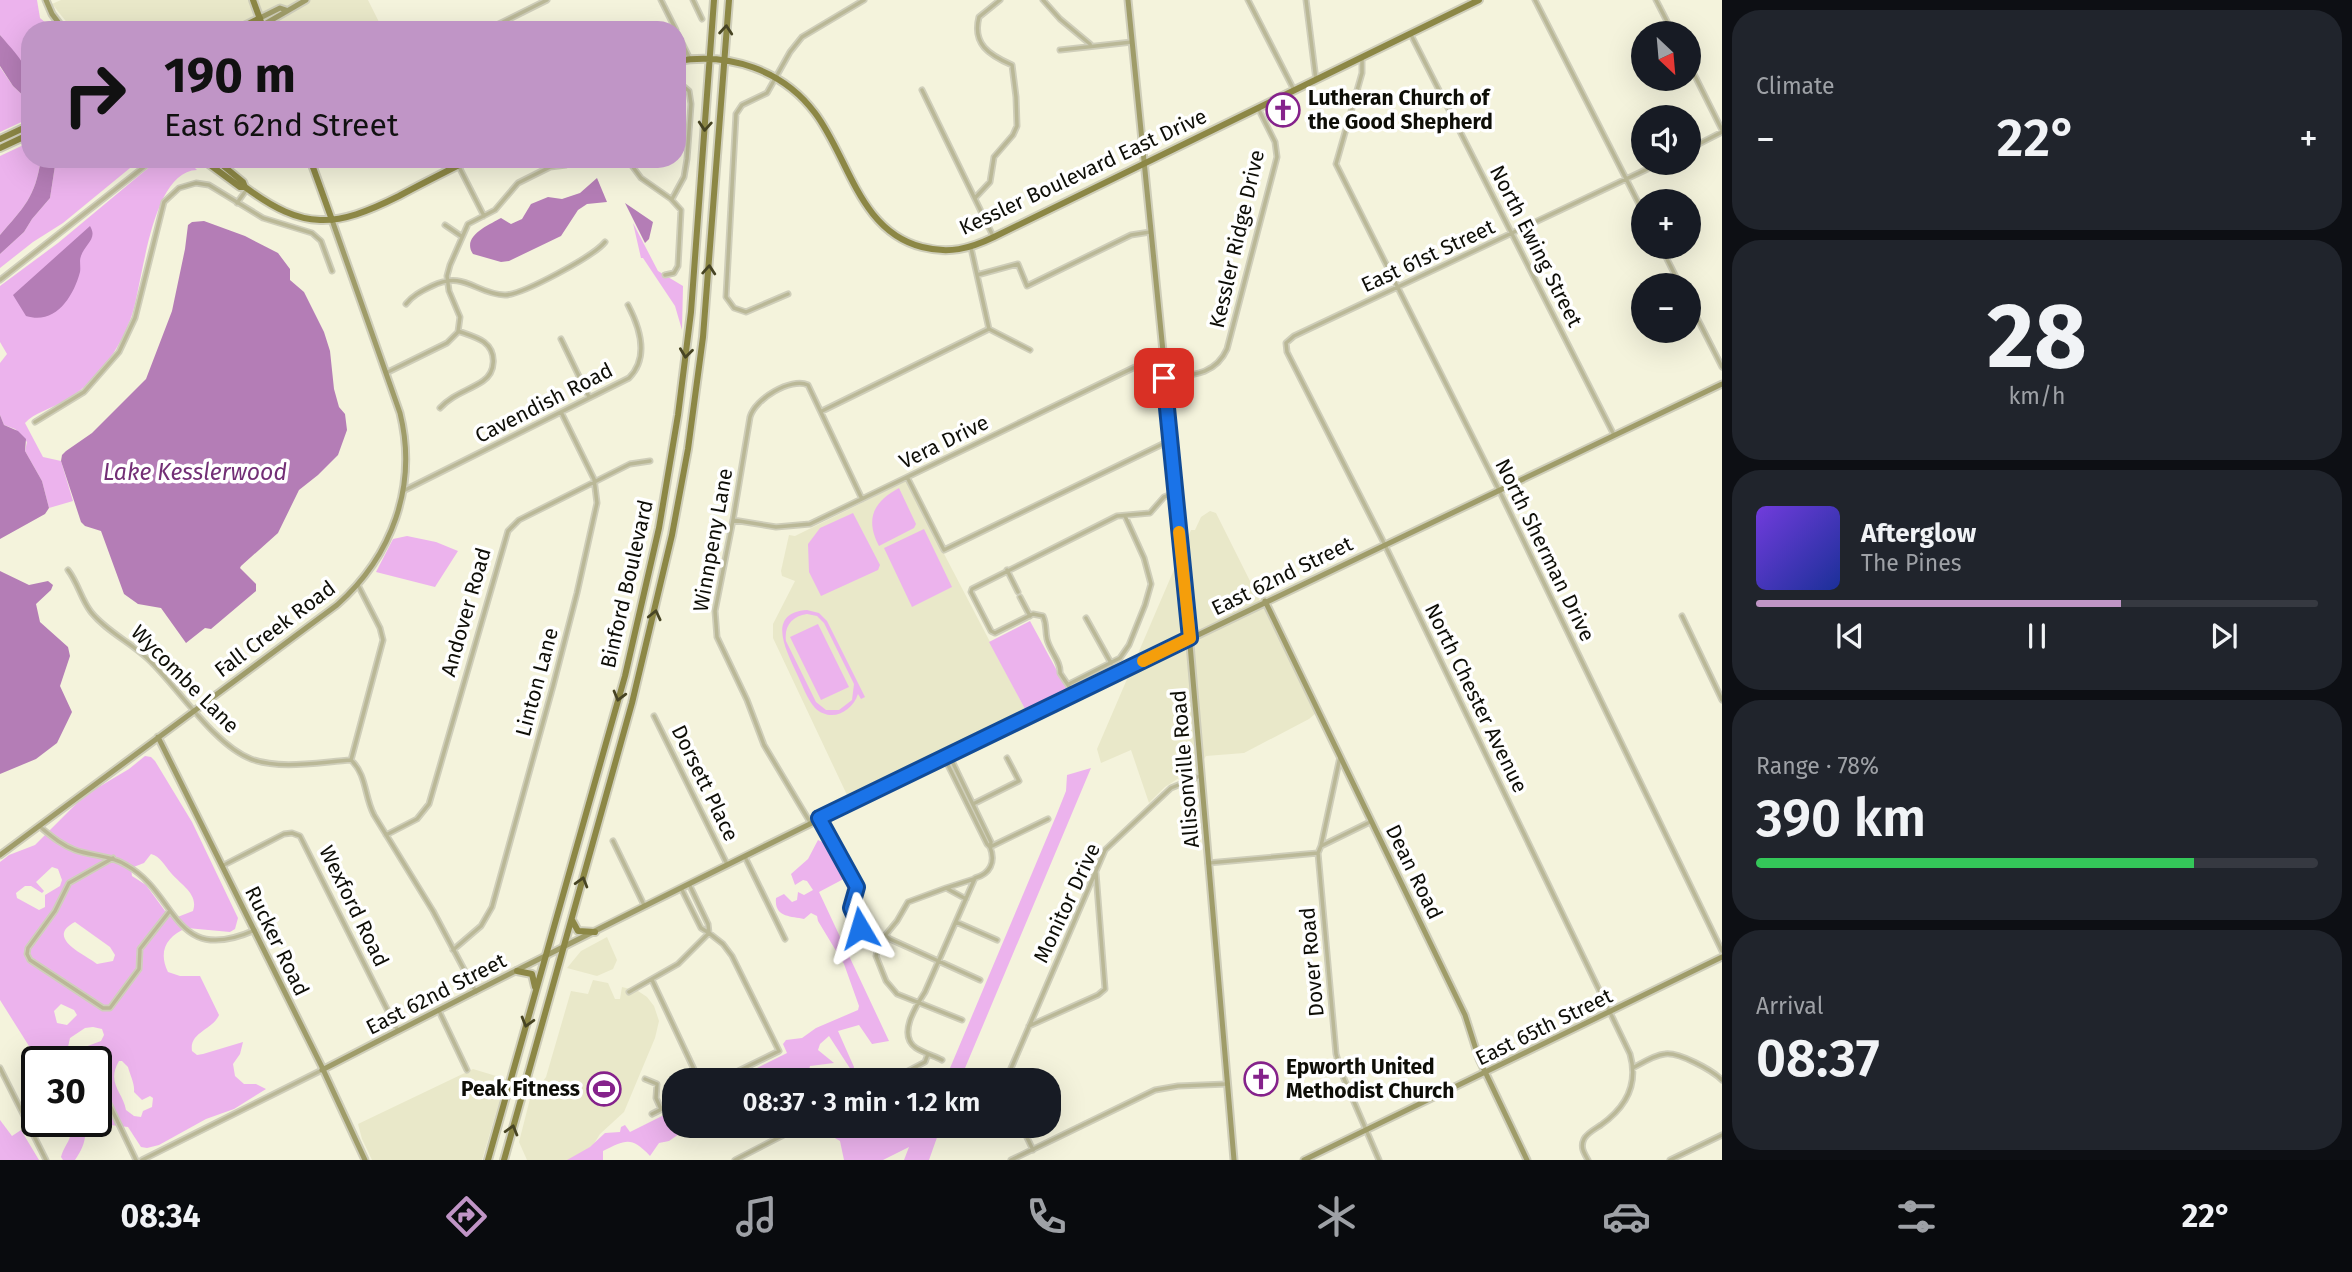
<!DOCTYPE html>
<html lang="en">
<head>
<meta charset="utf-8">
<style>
  :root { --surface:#171b24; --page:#20242c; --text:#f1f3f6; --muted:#9ea1a6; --line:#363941; --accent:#c095c6 }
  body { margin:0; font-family:"Fira Sans",sans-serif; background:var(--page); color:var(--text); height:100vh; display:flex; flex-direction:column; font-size:26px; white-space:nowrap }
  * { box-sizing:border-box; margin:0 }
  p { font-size:23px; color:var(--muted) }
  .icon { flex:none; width:38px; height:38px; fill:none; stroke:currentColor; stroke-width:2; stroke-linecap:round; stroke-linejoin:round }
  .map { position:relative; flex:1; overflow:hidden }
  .side { display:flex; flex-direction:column; gap:10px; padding:10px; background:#0d0f14; width:630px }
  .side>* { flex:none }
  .hud { position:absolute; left:21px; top:21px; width:665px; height:147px; border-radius:28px; box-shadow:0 7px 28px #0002; background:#c095c6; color:#111; overflow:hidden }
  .needle { width:46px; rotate:154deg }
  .tools { position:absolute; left:1631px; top:21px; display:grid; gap:14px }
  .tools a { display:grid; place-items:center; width:70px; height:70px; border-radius:50%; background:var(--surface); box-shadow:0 7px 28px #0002; font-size:35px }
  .speed { position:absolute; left:21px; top:1046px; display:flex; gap:14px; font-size:35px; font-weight:700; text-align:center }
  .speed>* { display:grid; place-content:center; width:91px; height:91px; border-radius:50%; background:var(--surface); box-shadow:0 7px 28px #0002; line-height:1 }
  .speed .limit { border:4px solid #111; border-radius:10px; background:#fff; color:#111 }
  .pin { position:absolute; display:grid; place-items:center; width:60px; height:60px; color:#fff; margin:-30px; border-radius:14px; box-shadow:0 4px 10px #0006 }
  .me { position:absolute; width:77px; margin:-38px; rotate:353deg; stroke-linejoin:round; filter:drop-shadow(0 0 5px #0008) }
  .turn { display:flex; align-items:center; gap:24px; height:147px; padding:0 28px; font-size:32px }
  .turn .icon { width:91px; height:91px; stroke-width:2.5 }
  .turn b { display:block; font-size:49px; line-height:60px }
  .big { font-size:52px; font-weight:600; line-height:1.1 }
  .side .tile { flex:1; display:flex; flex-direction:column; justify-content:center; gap:10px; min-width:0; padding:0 24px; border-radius:28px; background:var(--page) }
  .side .dial { align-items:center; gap:0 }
  .dial b { font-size:91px; line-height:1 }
  .song { display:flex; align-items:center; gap:21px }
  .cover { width:84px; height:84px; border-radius:10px; background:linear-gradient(135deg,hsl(260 70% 55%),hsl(230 70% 35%)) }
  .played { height:7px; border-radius:4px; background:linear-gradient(90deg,var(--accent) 65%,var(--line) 65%) }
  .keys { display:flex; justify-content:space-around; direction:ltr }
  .heat { display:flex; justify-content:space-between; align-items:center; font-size:38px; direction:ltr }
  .charge { height:10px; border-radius:5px; background:linear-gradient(90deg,#34c759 78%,var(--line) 0) }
  .trip { position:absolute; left:662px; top:1068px; width:399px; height:70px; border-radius:28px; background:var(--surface); box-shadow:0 7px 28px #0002; font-weight:600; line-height:70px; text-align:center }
  .tab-bar { display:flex; height:112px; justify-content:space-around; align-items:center; background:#090b0e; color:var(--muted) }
  .tab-bar .icon { width:49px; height:49px }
  .tab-bar .active { color:var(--accent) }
  .tab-bar b { font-size:32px; color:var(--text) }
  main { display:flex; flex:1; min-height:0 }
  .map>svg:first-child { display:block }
</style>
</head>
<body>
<main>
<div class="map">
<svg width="1722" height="1160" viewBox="0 0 1722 1160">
  <rect width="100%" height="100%" fill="#f4f3dc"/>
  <path fill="#e9e8c9" d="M61 0H368L383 30H73L52 4Z
    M906 481 1025 709 847 795 773 638V624L795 581 782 576 781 571 789 535 795 536Z
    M1210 511 1216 513 1316 713 1309 719 1244 753 1206 756 1196 772 1182 776 1165 787 1149 803 1131 750 1101 763 1097 749 1191 530H1195L1201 517Z
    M607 937 617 960 613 969 597 976 567 968 581 951Z
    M593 980 608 983 615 999H620L622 987 638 991 647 997 654 1006 659 1021 655 1038 624 1112 600 1134 590 1150 571 1160H527L519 1142 532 1091 538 1088 546 1077 571 991 588 994Z
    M473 1069 506 1079 482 1160H372L362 1139 358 1124Z"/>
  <path fill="#ecb3ed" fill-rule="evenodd" d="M0 0H37L40 18 47 24 45 30H30V76L26 68 0 35Z
    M0 67 13 86 30 102V118L0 132Z
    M30 142V159H41C35 198 24 207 0 235V156Z
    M56 159H141L63 223 33 242 0 268V254L24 232 32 219 50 198Z
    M159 159H186L197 170C151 171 143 282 132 315 120 350 95 385 62 402 49 410 35 412 25 423L43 457 61 461 73 501 49 508 42 481 25 451 27 442 15 429 4 425 0 415V363L7 354 0 342V286L58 243Z
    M633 223 658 271 683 286 682 330 675 306 643 258H641Z
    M899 488 916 524 914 528 879 546C865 519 873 502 899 488Z
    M853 513 880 565 878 570 821 596 809 572 808 544 820 528Z
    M924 529 952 587 912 607 884 548Z
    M407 536 436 542 458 551 435 587 376 572 393 539Z
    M807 610 819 613 827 621 865 697 861 699 858 694C852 712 831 723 815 708 807 699 802 684 797 674 787 652 765 613 807 610ZM807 614 817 616 824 623 854 684 852 700 839 710H826L816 702 786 641C784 626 792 616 807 614Z
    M1030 621 1068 691 1025 709 989 642Z
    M818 624 849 687 821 700 790 637Z
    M145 756 151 757 155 761 192 822 238 918 235 929 230 932 187 928C166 936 158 952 168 972L180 976H200L219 1015C213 1030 189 1032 192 1051L197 1055 203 1054 243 1042 240 1054 233 1064 235 1076 244 1084H256L266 1089 234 1109 206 1119 159 1145 147 1148 141 1147 128 1127 110 1125 96 1106V1062H39L0 1000V862L9 855 35 845 77 803 97 788 129 769ZM151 854C161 857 164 865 171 873 180 884 199 894 193 911L175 918 168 915 146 885 132 876 131 868 144 863ZM52 867 58 869 62 880 60 886 45 895V907L39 910 17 898 16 893 25 886H31L42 893 44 891 36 882ZM75 922 110 947 115 955 113 961 97 964C86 955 44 938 75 922ZM61 1004 74 1010 77 1015 67 1025 57 1023 54 1011ZM93 1027 102 1029 104 1035 101 1041 77 1050 68 1047 70 1038 85 1028ZM119 1061H122L128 1067C130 1075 135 1084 134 1092L142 1100 150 1096 153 1098 152 1107 143 1111 141 1117 134 1116 126 1110C123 1092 106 1083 119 1061Z
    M1091 768 960 1080H945L1056 816 1066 791 1067 775Z
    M818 840 824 843 834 841 853 874 819 892 889 1041 872 1044 859 1025 838 1031 854 1067 853 1073 829 1036 820 1044 818 1050 834 1063 810 1066 806 1080H770L762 1071 756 1073 758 1080H733L787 1053 783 1044 786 1040 802 1038 816 1028 858 1010 859 1006 844 964 818 921 817 916 811 913 804 919C791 916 774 918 776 898L784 894 792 902 797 900 798 892 804 895 813 890 807 881 803 880 795 885 791 874 808 859Z
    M674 1110V1125H692L669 1141 659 1143 650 1156C631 1136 626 1140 603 1151V1160H567L590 1147 605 1133 620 1132 621 1127 625 1125 630 1132Z
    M0 1120 12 1136 21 1130 39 1160H0Z
    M68 1122H82C89 1136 83 1148 75 1160H63L61 1157C64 1144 76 1137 68 1122Z
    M846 1125H862L863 1130 883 1137V1132L891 1127 896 1129 903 1125H946L940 1129 929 1160H904L909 1147 883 1160H844L840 1141 823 1131 837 1126 844 1131Z"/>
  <path fill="#b47db6" d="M0 35C23 62 30 66 30 102L13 86 0 66Z
    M41 159H56L50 198 32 219 24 232 0 254V235C24 207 35 198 41 159Z
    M597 178 607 202 587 204 578 210 561 236 509 261 501 262 473 254C461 236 489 225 501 218L511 224 522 219 531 204 548 197 562 199 580 193Z
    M625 203 653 222 649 239 645 243Z
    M204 221 245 236 278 253 290 269V280L304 292 324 332 330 351 334 389 339 407 345 414 347 430 338 455 318 475 299 490 278 533 241 566 240 568 256 584V591L211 629 205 628 186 643 161 608 138 604 124 594 101 531 85 526 81 522 61 461 62 455 66 451 92 433 146 379 172 311 185 249 188 225 192 222Z
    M90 226C98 239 85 244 81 256 79 261 81 267 80 272 73 298 55 325 26 316L13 295Z
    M0 415 4 425 18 431 26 439 25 451 42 481 49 508 45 514 0 539Z
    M0 571 29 585 48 581 53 585 51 590 36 604 40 622 68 647 70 656 60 686 72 712 57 743 36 759 0 774Z"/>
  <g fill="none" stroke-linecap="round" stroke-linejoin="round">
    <defs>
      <path id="street" d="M661 0 676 30
        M693 0 702 19
        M1043 0 1060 19 1090 44
        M1248 0 1294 90
        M1306 0 1316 80
        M1535 0 1643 212
        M1656 0 1673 33
        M487 30 547 0
        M677 33 690 59
        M1410 33 1614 435
        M1060 50 1132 42
        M1362 59V73L1336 164 1499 490 1722 951
        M1689 64 1722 130
        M922 90 993 236
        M1689 149 1722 132
        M455 159 484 216
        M627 159 641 178 671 199 681 210 678 266 674 273 665 275
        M975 198 990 182 994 157 1013 135 1017 126 1016 97 1012 65C989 55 972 44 979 17L1000 0
        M672 199 684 177 687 159 691 104 689 91 677 81
        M237 203 247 189
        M445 225 461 236
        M1661 247 1680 285
        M971 248 989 329
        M977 275 1018 264 1027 286 1131 235 1150 232
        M0 280 154 159
        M788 294 746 312 734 308 726 297 736 114 742 105 767 93 790 52 802 37 864 0
        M1689 302 1722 367
        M406 304C413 295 422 291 432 286 465 270 475 294 505 295 522 295 594 256 605 242
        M989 329 1030 350
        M561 339 589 397
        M386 373 447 343 458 332 460 317 449 291 447 276 450 265 468 224 495 210 518 183 550 167 566 165
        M1164 378C1190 375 1215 376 1227 349L1277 157 1275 142 1258 108
        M440 408C453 394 468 391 483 381 496 372 497 352 484 342 477 337 466 334 458 331
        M822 411 989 329
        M35 422 84 392 119 352 135 318 164 202 179 188 196 183 209 185 263 218 312 233 321 241 332 271
        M907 477 944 550 1171 440
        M403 491 629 378C650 357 639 326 628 305
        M733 520 776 527 810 524 1162 354
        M68 570C78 583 81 599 91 612 106 631 130 642 148 659 177 686 214 745 251 759 280 770 320 762 351 760
        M1007 570 1018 592
        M358 585 380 628 383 640 351 760C367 775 364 796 374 815L433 911 476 992
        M1020 597 1030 616
        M1682 616 1722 700
        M1086 618 1111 663
        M1069 684 1120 658 1129 645 1145 605 1151 584 1144 558 1125 516
        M1074 694 1060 673C1061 661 1050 652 1047 639 1045 630 1047 625 1043 616L1033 614 995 633 991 631 971 592 972 589 1117 516 1150 513 1164 497 1177 492
        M654 716 727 864
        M947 756 952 761 991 842 990 847 987 844 947 763Z
        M1340 757 1321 846 1318 853 1336 1054 1342 1074 1379 1160
        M973 804 1019 781 1007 758
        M819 818 857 887 851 910 869 945 877 948
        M810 822 764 745 747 700 717 637 715 611 733 520 750 417C755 399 791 377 808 385L862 499
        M39 826C50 835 61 845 75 850 92 856 110 855 126 865 179 894 172 967 255 930
        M386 835 417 819 429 804 508 531 519 520 630 464 650 461
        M613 841 644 905
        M1321 846 1370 822
        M745 857 785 939
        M113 858 69 883 55 911 28 948 27 954 30 960 103 1008H110L139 969 140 949 169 912
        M1208 863 1318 853
        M222 866 284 834 292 833 300 836 398 1031
        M681 888 701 928 709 933 708 924 689 884
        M946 888 974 879
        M956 922 997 940
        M885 935 890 939 980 980
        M453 950 481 926 492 907 553 686 577 593 597 503 594 479 561 412
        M652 980 699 1080
        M629 992 678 964 709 933 723 944 732 956 779 1051 720 1080
        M439 1011 467 1070
        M962 1020 897 994 886 981 876 956 879 943 897 921 908 902 946 888 966 899
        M1029 1026 1098 995 1105 989 1096 873
        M942 1060C934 1056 924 1053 916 1048 897 1035 916 1006 925 992L975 878C990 874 996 862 990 847L1048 819
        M0 1068 46 1160
        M1633 1068C1642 1063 1654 1055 1665 1054 1679 1052 1712 1070 1722 1080
        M906 1072 925 1062 928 1054
        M645 1079 657 1084 656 1098 661 1109
        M1006 1080 1105 850 1171 788 1200 776
        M96 1081 103 1079 107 1085 102 1091 96 1089
        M103 1091 136 1160
        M652 1114 674 1103
        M1021 1125 1033 1150
        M142 1160 322 1070
        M735 1160 803 1125
        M1011 1160 1155 1090 1178 1086 1227 1084
        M1588 1160C1584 1153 1580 1147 1584 1139 1587 1133 1595 1129 1601 1125 1625 1108 1639 1085 1630 1054L1382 539 1287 352 1286 343 1294 336 1660 163
        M1670 1160 1722 1135"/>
      <path id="secondary" d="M46 0 52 14 64 30
        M1128 0 1177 492 1234 1160
        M260 18 280 8 286 10
        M263 25 306 0
        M1265 601 1465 1015 1479 1059 1527 1160
        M158 737 321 1065 365 1160
        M0 855 337 605C392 556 418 486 400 413L332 220
        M322 1070C784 831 1253 608 1722 384
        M1304 1160 1722 957"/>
      <path id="primary" d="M253 0 264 30
        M236 30 260 18
        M677 61C729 52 783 70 815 113 849 158 859 231 922 247 949 254 969 249 994 237L1479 0
        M0 139 30 125
        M0 148 30 134
        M202 159 240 187H245C304 231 335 228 399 196 423 183 447 171 471 159
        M215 159 243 182 245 187
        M310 159 332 220
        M572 920 578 931 595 932
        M517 971 532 974 535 987
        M488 1160 625 676 659 528 678 415 691 312 714 0
        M504 1160 632 703 672 535 688 449 703 337 729 0"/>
    </defs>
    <use href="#street" stroke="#cfceba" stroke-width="7"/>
    <use href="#secondary" stroke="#cfceba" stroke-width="9"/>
    <use href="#primary" stroke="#cfceba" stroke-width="10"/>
    <use href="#street" stroke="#bab897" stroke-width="3.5"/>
    <use href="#secondary" stroke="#9f9c69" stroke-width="5"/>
    <use href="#primary" stroke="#8c8745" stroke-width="6"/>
  </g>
  <defs><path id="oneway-chevron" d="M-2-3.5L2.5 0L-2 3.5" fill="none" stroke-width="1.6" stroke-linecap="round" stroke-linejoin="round" transform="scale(1.75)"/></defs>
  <g stroke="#474423">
    <use href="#oneway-chevron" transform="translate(726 30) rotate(-85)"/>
    <use href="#oneway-chevron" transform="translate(705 126) rotate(94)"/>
    <use href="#oneway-chevron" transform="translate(709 270) rotate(-86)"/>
    <use href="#oneway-chevron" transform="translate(686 353) rotate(97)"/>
    <use href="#oneway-chevron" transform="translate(655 615) rotate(-77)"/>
    <use href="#oneway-chevron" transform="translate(619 696) rotate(105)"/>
    <use href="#oneway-chevron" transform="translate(582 882) rotate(-74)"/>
    <use href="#oneway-chevron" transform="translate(527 1022) rotate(106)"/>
    <use href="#oneway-chevron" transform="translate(512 1130) rotate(-74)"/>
  </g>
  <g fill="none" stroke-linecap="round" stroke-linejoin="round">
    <defs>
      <path id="route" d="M860 928 851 908 857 887 819 818 1190 638 1164 378"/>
    </defs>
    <use href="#route" stroke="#114b97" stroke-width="18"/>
    <use href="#route" stroke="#1a73e8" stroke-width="12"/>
    <path stroke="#f59e0b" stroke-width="12" d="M1143 661 1190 638 1179 532"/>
  </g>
  <defs>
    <symbol id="church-ring" viewBox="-11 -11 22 22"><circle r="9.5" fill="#fff" stroke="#85228b" stroke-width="1.5"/><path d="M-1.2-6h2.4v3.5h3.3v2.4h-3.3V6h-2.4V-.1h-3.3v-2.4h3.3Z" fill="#85228b"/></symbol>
    <symbol id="stadium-ring" viewBox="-11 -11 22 22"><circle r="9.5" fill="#fff" stroke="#85228b" stroke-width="1.5"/><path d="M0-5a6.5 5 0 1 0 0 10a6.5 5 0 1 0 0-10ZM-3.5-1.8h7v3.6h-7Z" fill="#85228b"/></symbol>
  </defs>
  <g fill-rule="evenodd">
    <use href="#church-ring" x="1264" y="91" width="38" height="38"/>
    <use href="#church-ring" x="1242" y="1060" width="38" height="38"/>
    <use href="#stadium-ring" x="585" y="1070" width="38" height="38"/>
  </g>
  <g text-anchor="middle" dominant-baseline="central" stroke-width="7" stroke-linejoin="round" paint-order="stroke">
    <g font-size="21" font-weight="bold" fill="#0e0e07" stroke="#fff" text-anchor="start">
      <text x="1308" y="98">Lutheran Church of<tspan x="1308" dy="24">the Good Shepherd</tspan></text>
      <text x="1286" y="1067">Epworth United<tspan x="1286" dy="24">Methodist Church</tspan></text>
      <text x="580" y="1089" text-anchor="end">Peak Fitness</text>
    </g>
    <g font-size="21" fill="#0e0e07" stroke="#fff">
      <text transform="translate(1083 172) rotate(-25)">Kessler Boulevard East Drive</text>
      <text transform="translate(1237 239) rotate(-77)">Kessler Ridge Drive</text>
      <text transform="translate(1536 246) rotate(63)">North Ewing Street</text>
      <text transform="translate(1428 256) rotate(-25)">East 61st Street</text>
      <text transform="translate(544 403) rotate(-27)">Cavendish Road</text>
      <text transform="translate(944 442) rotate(-26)">Vera Drive</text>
      <text transform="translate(713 540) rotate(-80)">Winnpeny Lane</text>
      <text transform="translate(1545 550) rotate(64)">North Sherman Drive</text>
      <text transform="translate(1282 576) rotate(-26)">East 62nd Street</text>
      <text transform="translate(627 584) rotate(-77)">Binford Boulevard</text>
      <text transform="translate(466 612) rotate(-74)">Andover Road</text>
      <text transform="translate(275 629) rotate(-37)">Fall Creek Road</text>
      <text transform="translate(185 679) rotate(45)">Wycombe Lane</text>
      <text transform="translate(537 682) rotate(-75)">Linton Lane</text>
      <text transform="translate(1476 698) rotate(64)">North Chester Avenue</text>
      <text transform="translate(1185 769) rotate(-95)">Allisonville Road</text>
      <text transform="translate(705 783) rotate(64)">Dorsett Place</text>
      <text transform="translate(1414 872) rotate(64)">Dean Road</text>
      <text transform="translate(1067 903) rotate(-65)">Monitor Drive</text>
      <text transform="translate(354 906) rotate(64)">Wexford Road</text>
      <text transform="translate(277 941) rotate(64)">Rucker Road</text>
      <text transform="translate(1312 962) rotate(-95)">Dover Road</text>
      <text transform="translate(436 994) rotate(-27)">East 62nd Street</text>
      <text transform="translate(1544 1027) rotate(-26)">East 65th Street</text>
    </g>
    <g font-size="23" font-style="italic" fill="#732f76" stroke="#fff">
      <text x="195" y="472">Lake Kesslerwood</text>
    </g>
  </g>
</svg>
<div class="tools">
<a><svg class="needle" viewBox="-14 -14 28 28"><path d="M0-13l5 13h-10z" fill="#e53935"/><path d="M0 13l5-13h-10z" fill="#9ea1a6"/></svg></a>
<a><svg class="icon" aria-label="sound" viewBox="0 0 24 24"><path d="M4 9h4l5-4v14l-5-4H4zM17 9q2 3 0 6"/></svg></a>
<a>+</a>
<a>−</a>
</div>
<div class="speed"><div class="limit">30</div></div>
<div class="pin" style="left:1164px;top:378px;background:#d93025"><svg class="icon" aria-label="arrive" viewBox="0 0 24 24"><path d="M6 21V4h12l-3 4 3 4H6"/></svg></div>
<svg class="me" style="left:860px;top:928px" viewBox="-20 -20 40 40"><path d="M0-17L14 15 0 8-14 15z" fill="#1a73e8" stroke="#fff" stroke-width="4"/></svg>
<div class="trip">08:37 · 3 min · 1.2 km</div>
<div class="hud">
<div class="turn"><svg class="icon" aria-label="right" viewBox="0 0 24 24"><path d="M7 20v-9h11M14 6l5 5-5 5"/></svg><div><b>190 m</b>East 62nd Street</div></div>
</div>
</div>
<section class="side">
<div class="tile"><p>Climate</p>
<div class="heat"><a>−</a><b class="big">22°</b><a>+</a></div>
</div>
<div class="tile dial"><b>28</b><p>km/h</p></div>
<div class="tile">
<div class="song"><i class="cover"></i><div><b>Afterglow</b><p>The Pines</p></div></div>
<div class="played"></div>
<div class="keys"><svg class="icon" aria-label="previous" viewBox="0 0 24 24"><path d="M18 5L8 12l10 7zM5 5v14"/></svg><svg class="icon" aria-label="pause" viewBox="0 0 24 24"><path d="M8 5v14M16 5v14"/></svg><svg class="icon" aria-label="next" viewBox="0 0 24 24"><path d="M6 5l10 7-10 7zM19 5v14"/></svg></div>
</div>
<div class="tile"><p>Range · 78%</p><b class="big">390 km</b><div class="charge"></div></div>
<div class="tile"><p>Arrival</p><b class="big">08:37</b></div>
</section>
</main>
<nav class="tab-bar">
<b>08:34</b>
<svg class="icon active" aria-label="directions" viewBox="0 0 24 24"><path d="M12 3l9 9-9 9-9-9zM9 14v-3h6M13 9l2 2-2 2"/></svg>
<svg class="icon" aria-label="music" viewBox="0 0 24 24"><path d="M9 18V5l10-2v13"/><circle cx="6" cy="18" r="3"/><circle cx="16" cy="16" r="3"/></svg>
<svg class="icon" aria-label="phone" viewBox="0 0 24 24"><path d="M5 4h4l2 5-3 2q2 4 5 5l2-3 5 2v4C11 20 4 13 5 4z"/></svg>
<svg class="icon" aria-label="climate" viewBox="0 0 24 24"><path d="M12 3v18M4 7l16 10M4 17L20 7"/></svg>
<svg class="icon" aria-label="car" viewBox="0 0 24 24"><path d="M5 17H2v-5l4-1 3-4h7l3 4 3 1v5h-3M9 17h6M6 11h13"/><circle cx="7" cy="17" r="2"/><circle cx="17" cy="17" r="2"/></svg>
<svg class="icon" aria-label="filters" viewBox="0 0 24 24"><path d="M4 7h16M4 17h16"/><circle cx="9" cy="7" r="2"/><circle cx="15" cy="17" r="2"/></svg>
<b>22°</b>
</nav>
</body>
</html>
